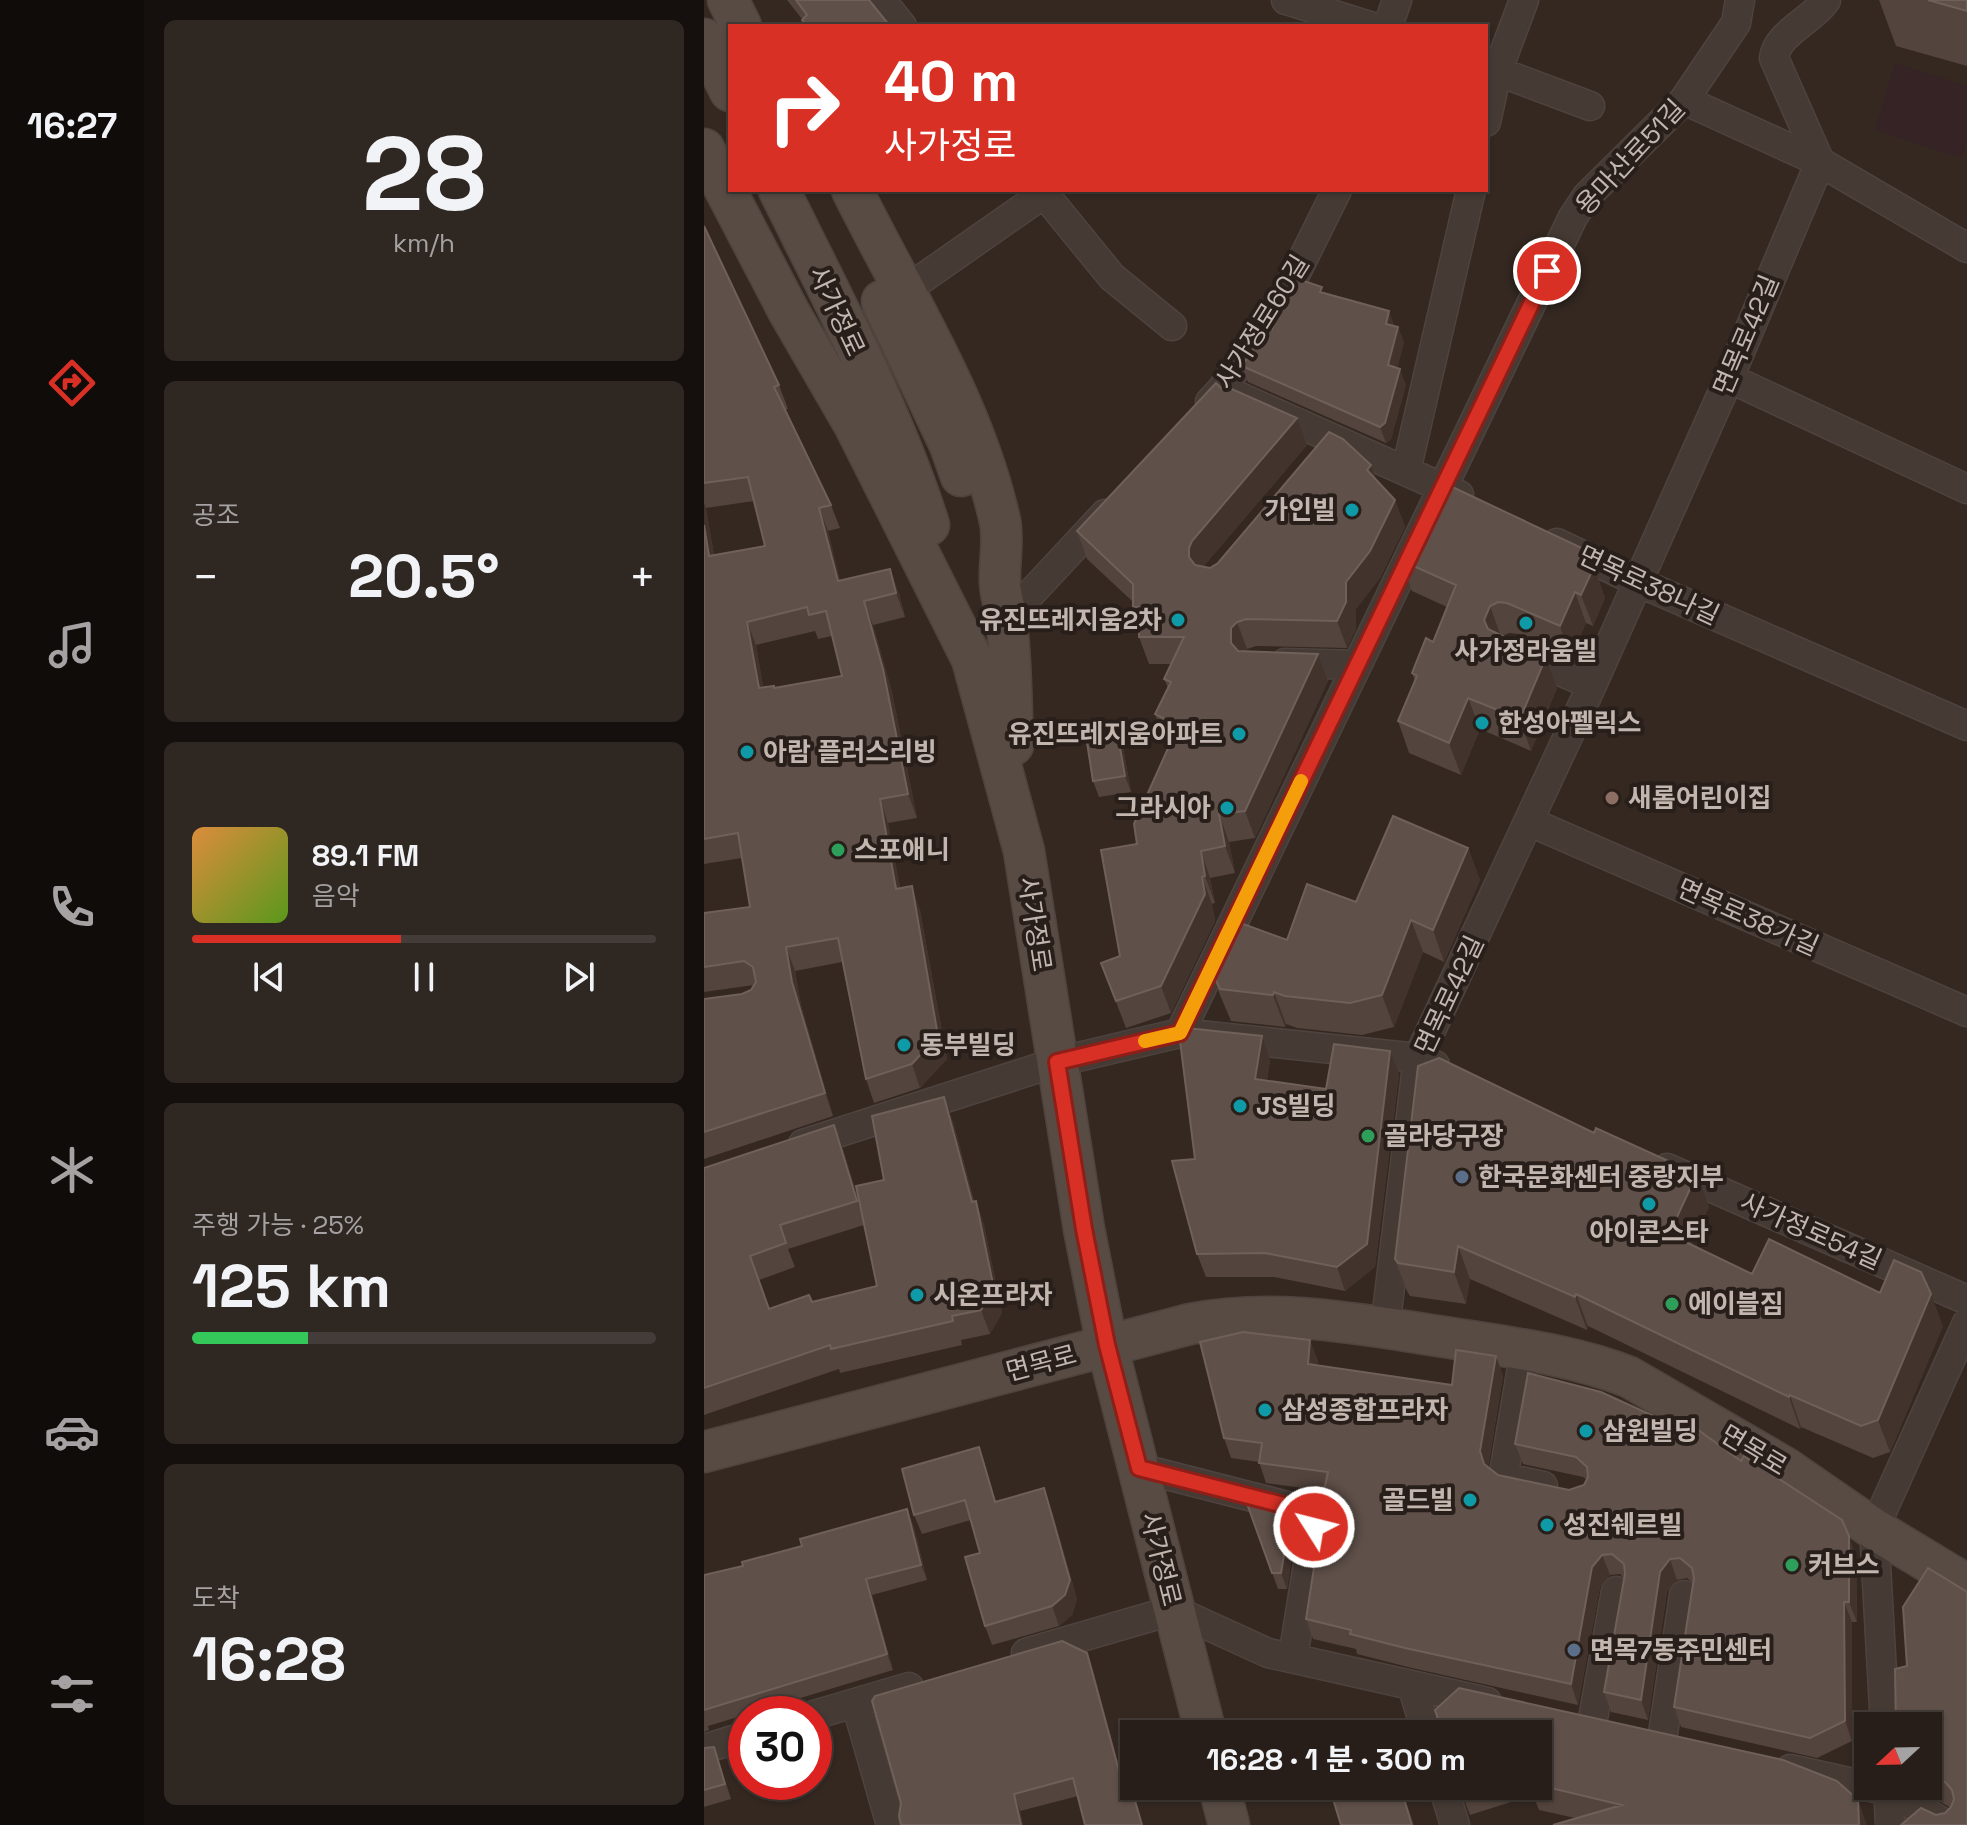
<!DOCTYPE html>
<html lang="ko">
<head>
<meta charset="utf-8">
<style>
  :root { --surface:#271e19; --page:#2f2722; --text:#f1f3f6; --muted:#a4a2a2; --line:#433c38; --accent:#d93025 }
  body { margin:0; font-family:"Space Grotesk","Noto Sans KR",sans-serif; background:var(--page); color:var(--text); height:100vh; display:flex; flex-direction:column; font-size:30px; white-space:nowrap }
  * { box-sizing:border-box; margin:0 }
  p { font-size:26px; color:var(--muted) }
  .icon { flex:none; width:44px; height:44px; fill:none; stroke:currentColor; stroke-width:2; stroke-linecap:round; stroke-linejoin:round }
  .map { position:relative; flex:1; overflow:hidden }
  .drawer { display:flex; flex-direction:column; gap:20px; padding:20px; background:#15100e; width:560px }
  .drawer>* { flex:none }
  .guide { position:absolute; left:24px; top:24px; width:760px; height:168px; border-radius:0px; box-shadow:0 2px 6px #0004,0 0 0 2px var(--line); background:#d93025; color:#fff; overflow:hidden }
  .needle { width:52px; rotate:248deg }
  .tools { position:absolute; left:1150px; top:1712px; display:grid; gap:16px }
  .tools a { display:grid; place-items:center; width:88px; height:88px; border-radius:0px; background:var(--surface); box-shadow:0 2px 6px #0004,0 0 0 2px var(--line); font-size:40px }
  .speed { position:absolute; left:24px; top:1696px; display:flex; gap:16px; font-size:40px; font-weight:700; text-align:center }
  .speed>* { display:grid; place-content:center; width:104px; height:104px; border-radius:50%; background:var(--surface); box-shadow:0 2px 6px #0004,0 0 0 2px var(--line); line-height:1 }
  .speed .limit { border:12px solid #d22; background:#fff; color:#111 }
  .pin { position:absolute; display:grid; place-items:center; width:68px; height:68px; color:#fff; margin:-34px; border:4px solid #fff; border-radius:50%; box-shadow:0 2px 8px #0007 }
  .me { position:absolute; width:88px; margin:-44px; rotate:306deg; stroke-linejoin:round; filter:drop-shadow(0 0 6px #0008) }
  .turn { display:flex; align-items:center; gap:28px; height:168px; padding:0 24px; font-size:36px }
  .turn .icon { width:104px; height:104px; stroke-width:2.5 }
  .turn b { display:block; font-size:56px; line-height:68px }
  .big { font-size:60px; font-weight:700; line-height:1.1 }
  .drawer .tile { flex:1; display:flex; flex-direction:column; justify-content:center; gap:12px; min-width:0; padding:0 28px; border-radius:12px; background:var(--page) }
  .drawer .dial { align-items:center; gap:0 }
  .dial b { font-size:104px; line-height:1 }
  .song { display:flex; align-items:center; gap:24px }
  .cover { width:96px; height:96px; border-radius:12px; background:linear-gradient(135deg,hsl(30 70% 55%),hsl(90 70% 35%)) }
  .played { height:8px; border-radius:4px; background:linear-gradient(90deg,var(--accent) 45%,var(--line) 45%) }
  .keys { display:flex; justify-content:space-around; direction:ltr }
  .heat { display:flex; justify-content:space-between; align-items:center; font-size:44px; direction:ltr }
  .charge { height:12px; border-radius:6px; background:linear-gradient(90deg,#34c759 25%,var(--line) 0) }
  .trip { position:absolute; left:416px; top:1720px; width:432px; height:80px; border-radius:0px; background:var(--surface); box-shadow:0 2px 6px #0004,0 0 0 2px var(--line); font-weight:700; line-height:80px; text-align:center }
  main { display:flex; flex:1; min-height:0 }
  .dock { display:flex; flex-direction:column; width:144px; justify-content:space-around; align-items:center; background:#100c0a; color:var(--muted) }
  .dock .icon { width:56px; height:56px }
  .dock .selected { color:var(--accent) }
  .dock b { font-size:36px; color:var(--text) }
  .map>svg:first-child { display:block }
</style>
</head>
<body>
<main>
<nav class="dock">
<b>16:27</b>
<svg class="icon selected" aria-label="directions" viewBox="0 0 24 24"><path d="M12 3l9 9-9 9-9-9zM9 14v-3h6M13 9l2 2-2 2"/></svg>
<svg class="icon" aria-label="music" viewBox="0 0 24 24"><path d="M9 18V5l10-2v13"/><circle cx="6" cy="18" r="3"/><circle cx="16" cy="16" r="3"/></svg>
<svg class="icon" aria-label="phone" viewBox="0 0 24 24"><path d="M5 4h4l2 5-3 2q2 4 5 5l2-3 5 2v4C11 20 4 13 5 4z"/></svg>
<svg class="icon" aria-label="climate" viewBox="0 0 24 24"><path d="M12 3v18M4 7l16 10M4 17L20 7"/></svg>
<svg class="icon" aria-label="car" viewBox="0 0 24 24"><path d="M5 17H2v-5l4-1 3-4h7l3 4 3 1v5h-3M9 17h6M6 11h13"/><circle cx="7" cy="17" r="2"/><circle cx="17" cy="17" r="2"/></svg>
<svg class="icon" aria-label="filters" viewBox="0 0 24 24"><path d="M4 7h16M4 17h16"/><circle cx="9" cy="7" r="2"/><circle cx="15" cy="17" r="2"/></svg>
</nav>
<section class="drawer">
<div class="tile dial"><b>28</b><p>km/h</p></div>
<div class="tile"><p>공조</p>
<div class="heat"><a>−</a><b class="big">20.5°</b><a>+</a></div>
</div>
<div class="tile">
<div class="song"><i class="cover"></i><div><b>89.1 FM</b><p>음악</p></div></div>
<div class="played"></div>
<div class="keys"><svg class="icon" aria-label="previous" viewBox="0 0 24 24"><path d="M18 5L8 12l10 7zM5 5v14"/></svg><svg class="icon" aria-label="pause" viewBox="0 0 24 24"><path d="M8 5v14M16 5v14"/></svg><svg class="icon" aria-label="next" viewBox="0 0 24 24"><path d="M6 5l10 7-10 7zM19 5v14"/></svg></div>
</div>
<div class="tile"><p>주행 가능 · 25%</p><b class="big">125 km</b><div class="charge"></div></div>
<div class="tile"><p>도착</p><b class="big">16:28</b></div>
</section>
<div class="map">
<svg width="1263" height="1825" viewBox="0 0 1263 1825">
  <rect width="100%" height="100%" fill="#342821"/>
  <path fill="#352325" d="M1191 63 1263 86V139L1257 158 1171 130Z"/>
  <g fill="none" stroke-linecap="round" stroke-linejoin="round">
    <defs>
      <path id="street" d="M177 0 198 26
        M582 0 666 26
        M684 26 693 0
        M782 67 886 106
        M980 100 1116 162 1263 248
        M782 122 793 72 820 0
        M337 190 408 277 468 326
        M199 292 345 190
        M1025 378 1263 489
        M518 389 755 495
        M506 402 518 389 579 299 633 190
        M702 471 767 190
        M853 543 934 582 1263 726
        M303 619 401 514
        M812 652 888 685
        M581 663 653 665
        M826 822 1263 1012
        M476 1033 869 217 883 196 980 100 1032 23 1036 0
        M99 1144 353 1062 476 1033 714 1058 731 1065
        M963 1168 1263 1300
        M681 1328 714 1058 888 685 1025 378 1116 162 1070 58C1073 33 1109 20 1122 0
        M821 1350 800 1473 803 1478 839 1486
        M435 1468 591 1508 603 1513 610 1527 589 1657
        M322 1653 470 1610 564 1653 783 1702
        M708 1686 723 1734
        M152 1703 187 1825
        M110 1715 205 1687
        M888 1724 912 1591
        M1181 1726 1170 1529 1263 1323
        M958 1740 980 1595
        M0 1749 42 1736
        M1086 1769 1185 1791 1243 1825
        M739 1786 751 1825
        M1184 1786 1186 1825"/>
      <path id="secondary" d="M24 0 37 26
        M0 39 26 91
        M0 149 85 312 151 426 268 659 320 851 380 1229 403 1345 502 1734
        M75 190C128 297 189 412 225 525
        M148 190C202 299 269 401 296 521 300 541 295 562 296 582 296 594 301 606 302 618 308 659 307 703 309 745
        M178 301 246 445 257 476
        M0 1452 486 1324C572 1307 655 1324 741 1337 802 1347 867 1354 925 1377L1080 1467 1170 1529 1263 1585
        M515 1786 525 1825"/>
    </defs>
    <use href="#street" stroke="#4e433e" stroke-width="31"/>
    <use href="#secondary" stroke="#4e433e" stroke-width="43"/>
    <use href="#street" stroke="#453a34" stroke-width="28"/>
    <use href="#secondary" stroke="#574b43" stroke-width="40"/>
  </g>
  <path fill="#53443d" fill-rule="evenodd" d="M83 0H165L186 26H100L98 19Z
    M1175 0H1263V66L1192 46Z
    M0 226 75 385 84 409 81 410 127 505 136 528 124 531 136 581 195 593 201 617 169 625 188 692 213 818 184 823 196 888 216 910 243 1059 216 1088 170 1103 162 1079 138 962 91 971 97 1005 129 1116 0 1159V999L38 994 47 990 50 985 0 992V913L46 907 38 858 0 864ZM50 501 61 546 10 555 2 508ZM111 631 114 639 128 636 138 676 71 688 59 687 52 645Z
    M620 293 694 327 700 343 693 368 702 385 687 439 682 443 544 382 538 366 568 329Z
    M519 390 593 418 603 445 499 567 506 568 673 480 691 500 701 527 676 578 652 609V629L643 648 552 646 543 649 541 651 614 654 624 681 551 838 525 842 531 873 506 878 511 903 508 904 511 921 467 1013 422 1028 397 963 416 956 433 844 466 744 461 742 451 714 464 688 460 679 467 664H445L435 637V624L429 607V602L383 559 373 531Z
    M696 560 890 567 901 598 889 626 882 623 867 657 815 634 805 633 798 636 842 657 853 688 827 751 776 729 757 775 705 753 694 721 711 681 708 673 729 642 743 607 708 591Z
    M419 747 427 792 395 797 389 781Z
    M764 848 776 880 740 962 719 952 690 1027 658 1035 593 1028 582 1024 581 1027 527 1021 516 995 504 963 583 940 652 902Z
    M566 1060 563 1081 622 1089 695 1074 671 1267 641 1291 570 1277H502L493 1254 491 1159Z
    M714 1066 1005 1207 987 1245 1048 1274 1239 1326 1186 1452 1169 1458 1097 1427 1096 1429 884 1326 883 1330 766 1279 762 1304 706 1296 703 1291 691 1259Z
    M249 1121 270 1201H272L280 1225 298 1313 286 1334 257 1340 258 1345 136 1373 135 1369 0 1415V1168L139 1149 158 1212 180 1180ZM160 1225 173 1286 108 1302 65 1309 55 1280 91 1267 84 1249Z
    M792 1356 799 1376 784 1467 794 1475 865 1490 880 1485 883 1480 879 1477 819 1464 811 1444 824 1373 1152 1556 1153 1622H1148V1741L1113 1758 977 1727 970 1707 989 1583 983 1578 973 1580 963 1592 944 1720 907 1712 900 1692 921 1579 916 1574 906 1575 896 1587 874 1705 708 1668 653 1654 652 1649 609 1639 602 1619 619 1510 620 1491 562 1483 555 1462 527 1458 520 1438 614 1360 613 1365 748 1385Z
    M275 1447 292 1502 347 1508 373 1599 368 1615 355 1626 288 1645 281 1626 276 1553 267 1520 218 1534 210 1515Z
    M541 1498 589 1548 583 1589H574Z
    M209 1524 223 1580 168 1595 189 1670 4 1726 5 1730 0 1732V1575Z
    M1203 1666 1263 1825 1232 1815 1241 1813 1247 1808 1210 1786H1224V1726Z
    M389 1670 419 1782 431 1797 374 1796 316 1811 319 1825H197Z
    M834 1734 1163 1825 871 1818 835 1810 829 1795 766 1815 755 1786H834Z
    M0 1748 15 1762 27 1799 0 1807Z"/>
  <path fill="#42332c" d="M685 311 691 327 682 324Z
    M694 327 700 343 690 381 684 365Z
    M696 369 702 385 687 439 682 443 676 427Z
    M593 418 603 445 498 568 495 575 485 557V548L488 541Z
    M667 465 677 492 663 470Z
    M691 500 701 527 676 578 652 609V629L643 648 633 621 642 582Z
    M0 503 2 508 14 580 5 556 0 525Z
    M115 508 124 531 142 605 134 581Z
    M890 567 901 598 889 626 877 595Z
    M186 569 195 593 201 617 192 593Z
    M871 592 882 623 867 657 856 626Z
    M160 601 169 625 188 692 213 818 204 794Z
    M786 606 797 637 791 651 780 620Z
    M43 622 52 645 64 712 55 688Z
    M533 622 543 649 537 655 527 643V628Z
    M614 654 624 681 551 838 541 811Z
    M842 657 853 688 827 751 816 719Z
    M764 698 776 729 757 775 745 743Z
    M413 731 419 747 427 792 421 776Z
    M176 799 184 823 201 912 192 889Z
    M515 814 525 842 531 873 521 846Z
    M764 848 776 880 740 962 729 930Z
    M497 851 506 878 511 903 501 876Z
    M498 877 508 904 511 921 467 1013 457 986Z
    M208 886 216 910 243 1059 216 1088 208 1064Z
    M707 920 719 952 690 1027 678 995Z
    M82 947 91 971 97 1005 129 1116 121 1093 88 982Z
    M570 992 582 1024 581 1027 569 995Z
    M558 1036 566 1060 560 1103 551 1079Z
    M686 1051 695 1074 671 1267 641 1291 633 1267Z
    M240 1097 249 1121 276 1226 268 1202Z
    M130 1125 139 1149 161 1225 153 1201Z
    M993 1174 1005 1207 977 1266 965 1234Z
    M272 1201 280 1225 298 1313 286 1334 277 1310Z
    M754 1246 766 1279 762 1304 750 1272Z
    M872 1294 884 1326 883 1330 871 1297Z
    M1227 1294 1239 1326 1186 1452 1174 1420Z
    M606 1340 614 1360 611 1384 604 1364Z
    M792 1356 799 1376 783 1471 776 1451Z
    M1086 1395 1097 1427 1096 1429 1085 1397Z
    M275 1447 282 1467 298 1522 291 1502Z
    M340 1488 347 1508 373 1599 368 1615 355 1626 348 1606Z
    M203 1509 209 1524 223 1580 217 1565Z
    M584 1532 589 1548 583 1589 577 1573Z
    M1145 1536 1152 1556 1153 1622 1145 1602Z
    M898 1555 906 1575 896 1587 874 1705 867 1684 888 1567Z
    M966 1559 973 1580 963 1592 944 1720 937 1700 956 1572Z
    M162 1579 168 1595 189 1670 183 1654Z
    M1140 1602 1148 1622V1741L1141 1721Z
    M383 1653 389 1670 424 1799 418 1782Z
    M425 1780 431 1797 439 1825H438Z
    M696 1786H697L710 1825H708Z
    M310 1794 316 1811 319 1825H317Z
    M1154 1800 1163 1825H1155Z"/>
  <path fill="#5f5049" stroke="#6f6059" stroke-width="2" fill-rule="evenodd" d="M92 0H165L186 26H103L98 20 103 15Z
    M1224 0H1263V11Z
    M0 226 75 385 70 387 127 505 115 508 134 581 186 569 192 593 160 601 179 669 204 794 176 799 192 889 208 886 234 1036 208 1064 162 1079 134 938 82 947 88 982 121 1093 0 1132V999L38 994 47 990 52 982 49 967 40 961 0 967V913L46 907 34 833 0 839V525L5 556 61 546 44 477 0 483ZM103 607 105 615 122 611 138 676 70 688V686L55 688 43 622Z
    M594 279 618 287 616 292 685 311 682 324 694 327 684 365 696 369 681 423 676 427 538 366 564 327 568 329 573 314Z
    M512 383 519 390 521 386 593 418 488 541 485 548V557L491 565 506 568 514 563 625 432 639 439 667 465 663 470 691 500 666 551 642 582V602L633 621 542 619 533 622 527 628V643L534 651 614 654 541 811 515 814 521 846 497 851 501 876 498 877 501 894 457 986 412 1001 397 963 416 956 397 850 433 844 430 824 474 726 451 714 467 682 460 679 480 637H435V607H429V584L373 531Z
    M742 484 882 550 890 567 877 595 871 592 856 626 803 603 794 602 786 606 780 620 784 629 842 657 816 719 764 698 745 743 694 721 713 676 708 673 722 638 729 642 752 585 696 560 732 487Z
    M413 731 421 776 389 781 382 736Z
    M689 816 764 848 729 930 707 920 678 995 646 1003 581 996 570 992 569 995 516 989 504 963 523 918 583 940 603 884 652 902Z
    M482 1028 558 1036 551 1079 622 1089 630 1044 686 1051 663 1244 633 1267 561 1253 493 1254 468 1161 491 1159 476 1041Z
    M735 1058 890 1133 892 1128 993 1174 965 1234 1048 1274 1065 1239 1176 1293 1190 1260 1217 1272 1227 1294 1174 1420 1157 1426 1086 1395 1085 1397 872 1294 871 1297 754 1246 750 1272 694 1263 691 1259 714 1066Z
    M240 1097 268 1202 272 1201 290 1289 277 1310 248 1316 249 1321 127 1349 126 1345 0 1388V1168L130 1125 153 1201 76 1225 82 1243 46 1256 65 1309 105 1295 108 1302 173 1286 152 1186 180 1180 168 1116Z
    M539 1332 606 1340 604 1364 748 1385 752 1350 792 1356 776 1451 780 1464 794 1475 865 1490 880 1485 884 1477 883 1467 872 1457 811 1444 824 1373 897 1392 991 1435 993 1429 1037 1461 1040 1456 1138 1520 1145 1536V1602H1140L1141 1721 1106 1738 970 1707 990 1578 988 1568 976 1558 966 1559 956 1572 937 1700 900 1692 921 1574 920 1564 908 1554 898 1555 888 1567 867 1684 701 1648 646 1634 647 1630 602 1619 619 1510 618 1499 624 1472 555 1463 558 1443 520 1438 496 1342Z
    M275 1447 291 1502 340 1488 366 1580 361 1595 348 1606 281 1626 261 1557 276 1553 261 1500 210 1515 198 1469Z
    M541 1498 564 1504 584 1532 577 1573H568Z
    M203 1509 217 1565 162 1579 183 1654 0 1710V1575L39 1566 38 1562 98 1546 96 1539Z
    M1224 1568 1263 1592V1825H1197L1217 1808 1232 1815 1241 1813 1247 1807 1250 1799 1248 1790 1242 1783 1224 1773V1726H1192L1191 1669 1203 1666 1199 1607Z
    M358 1641 383 1653 418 1782 425 1780 438 1825H381L369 1778 310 1794 317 1825H197L195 1816 197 1803 168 1701 171 1696Z
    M755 1688 1079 1760 1133 1781 1154 1800 1155 1825H849L918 1805 834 1785V1734H739L731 1710Z
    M10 1747 21 1784 0 1790V1748Z
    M625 1786H696L708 1825H637Z"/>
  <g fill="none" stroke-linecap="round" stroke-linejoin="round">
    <defs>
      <path id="route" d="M610 1527 603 1513 591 1508 435 1468 403 1345 380 1229 353 1062 476 1033 843 271"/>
    </defs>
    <use href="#route" stroke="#8d1f18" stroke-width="20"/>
    <use href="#route" stroke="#d93025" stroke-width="14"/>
    <path stroke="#f59e0b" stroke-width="14" d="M441 1041 476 1033 597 781"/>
  </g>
  <g fill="#0f9aa8" stroke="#291f1a" stroke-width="3">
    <circle cx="648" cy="510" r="8"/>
    <circle cx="474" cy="620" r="8"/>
    <circle cx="822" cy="623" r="8"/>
    <circle cx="778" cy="723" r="8"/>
    <circle cx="535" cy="734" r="8"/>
    <circle cx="43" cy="752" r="8"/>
    <circle cx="523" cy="808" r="8"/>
    <circle cx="200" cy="1045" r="8"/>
    <circle cx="536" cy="1106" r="8"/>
    <circle cx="945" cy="1204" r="8"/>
    <circle cx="213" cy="1295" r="8"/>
    <circle cx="561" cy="1410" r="8"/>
    <circle cx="882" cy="1431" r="8"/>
    <circle cx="766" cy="1500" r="8"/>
    <circle cx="843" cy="1525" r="8"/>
  </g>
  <circle fill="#8d6e63" stroke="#291f1a" stroke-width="3" cx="908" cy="798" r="8"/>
  <g fill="#2e9e5b" stroke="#291f1a" stroke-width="3">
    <circle cx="134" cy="850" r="8"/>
    <circle cx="664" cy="1136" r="8"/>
    <circle cx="968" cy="1304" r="8"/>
    <circle cx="1088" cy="1565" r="8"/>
  </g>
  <g fill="#5c6f8a" stroke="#291f1a" stroke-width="3">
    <circle cx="758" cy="1177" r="8"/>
    <circle cx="870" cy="1650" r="8"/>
  </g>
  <g text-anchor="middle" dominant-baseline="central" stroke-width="8" stroke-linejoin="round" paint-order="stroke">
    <g font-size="26" fill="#c2b6af" stroke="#291f1a">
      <text transform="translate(926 157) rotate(-47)">용마산로51길</text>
      <text transform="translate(133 311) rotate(65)">사가정로</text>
      <text transform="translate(558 322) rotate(-58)">사가정로60길</text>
      <text transform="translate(1042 335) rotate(-67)">면목로42길</text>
      <text transform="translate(945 585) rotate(25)">면목로38나길</text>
      <text transform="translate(1044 917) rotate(24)">면목로38가길</text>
      <text transform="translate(331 924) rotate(81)">사가정로</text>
      <text transform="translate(745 995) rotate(-65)">면목로42길</text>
      <text transform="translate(1107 1231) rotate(24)">사가정로54길</text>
      <text transform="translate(337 1363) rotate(-15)">면목로</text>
      <text transform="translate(1050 1450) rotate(31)">면목로</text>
      <text transform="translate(457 1559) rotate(76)">사가정로</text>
    </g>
    <g font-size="26" font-weight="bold" fill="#c2b6af" stroke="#291f1a" text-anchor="start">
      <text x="632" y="510" text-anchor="end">가인빌</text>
      <text x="458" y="620" text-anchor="end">유진뜨레지움2차</text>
      <text x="822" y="651" text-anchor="middle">사가정라움빌</text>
      <text x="794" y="723">한성아펠릭스</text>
      <text x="519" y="734" text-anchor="end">유진뜨레지움아파트</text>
      <text x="59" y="752">아람 플러스리빙</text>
      <text x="924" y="798">새롬어린이집</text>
      <text x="507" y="808" text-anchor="end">그라시아</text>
      <text x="150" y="850">스포애니</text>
      <text x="216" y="1045">동부빌딩</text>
      <text x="552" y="1106">JS빌딩</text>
      <text x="680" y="1136">골라당구장</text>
      <text x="774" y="1177">한국문화센터 중랑지부</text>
      <text x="945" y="1232" text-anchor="middle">아이콘스타</text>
      <text x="229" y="1295">시온프라자</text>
      <text x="984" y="1304">에이블짐</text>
      <text x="577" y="1410">삼성종합프라자</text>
      <text x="898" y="1431">삼원빌딩</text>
      <text x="750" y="1500" text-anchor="end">골드빌</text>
      <text x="859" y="1525">성진쉐르빌</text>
      <text x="1104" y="1565">커브스</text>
      <text x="886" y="1650">면목7동주민센터</text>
    </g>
  </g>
</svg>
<div class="tools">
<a><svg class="needle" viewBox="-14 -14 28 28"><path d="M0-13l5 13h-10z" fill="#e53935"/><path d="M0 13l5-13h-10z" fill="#a4a2a2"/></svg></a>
</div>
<div class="speed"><div class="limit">30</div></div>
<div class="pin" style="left:843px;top:271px;background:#d93025"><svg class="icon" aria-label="arrive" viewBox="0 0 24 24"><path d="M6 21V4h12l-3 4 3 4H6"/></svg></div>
<svg class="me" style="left:610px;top:1527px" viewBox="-20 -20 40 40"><circle r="17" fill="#d93025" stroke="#fff" stroke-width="3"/><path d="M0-11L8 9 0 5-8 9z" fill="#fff"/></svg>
<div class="trip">16:28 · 1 분 · 300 m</div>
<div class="guide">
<div class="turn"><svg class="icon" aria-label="right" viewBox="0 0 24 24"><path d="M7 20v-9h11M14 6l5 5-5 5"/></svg><div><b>40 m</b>사가정로</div></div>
</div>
</div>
</main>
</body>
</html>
